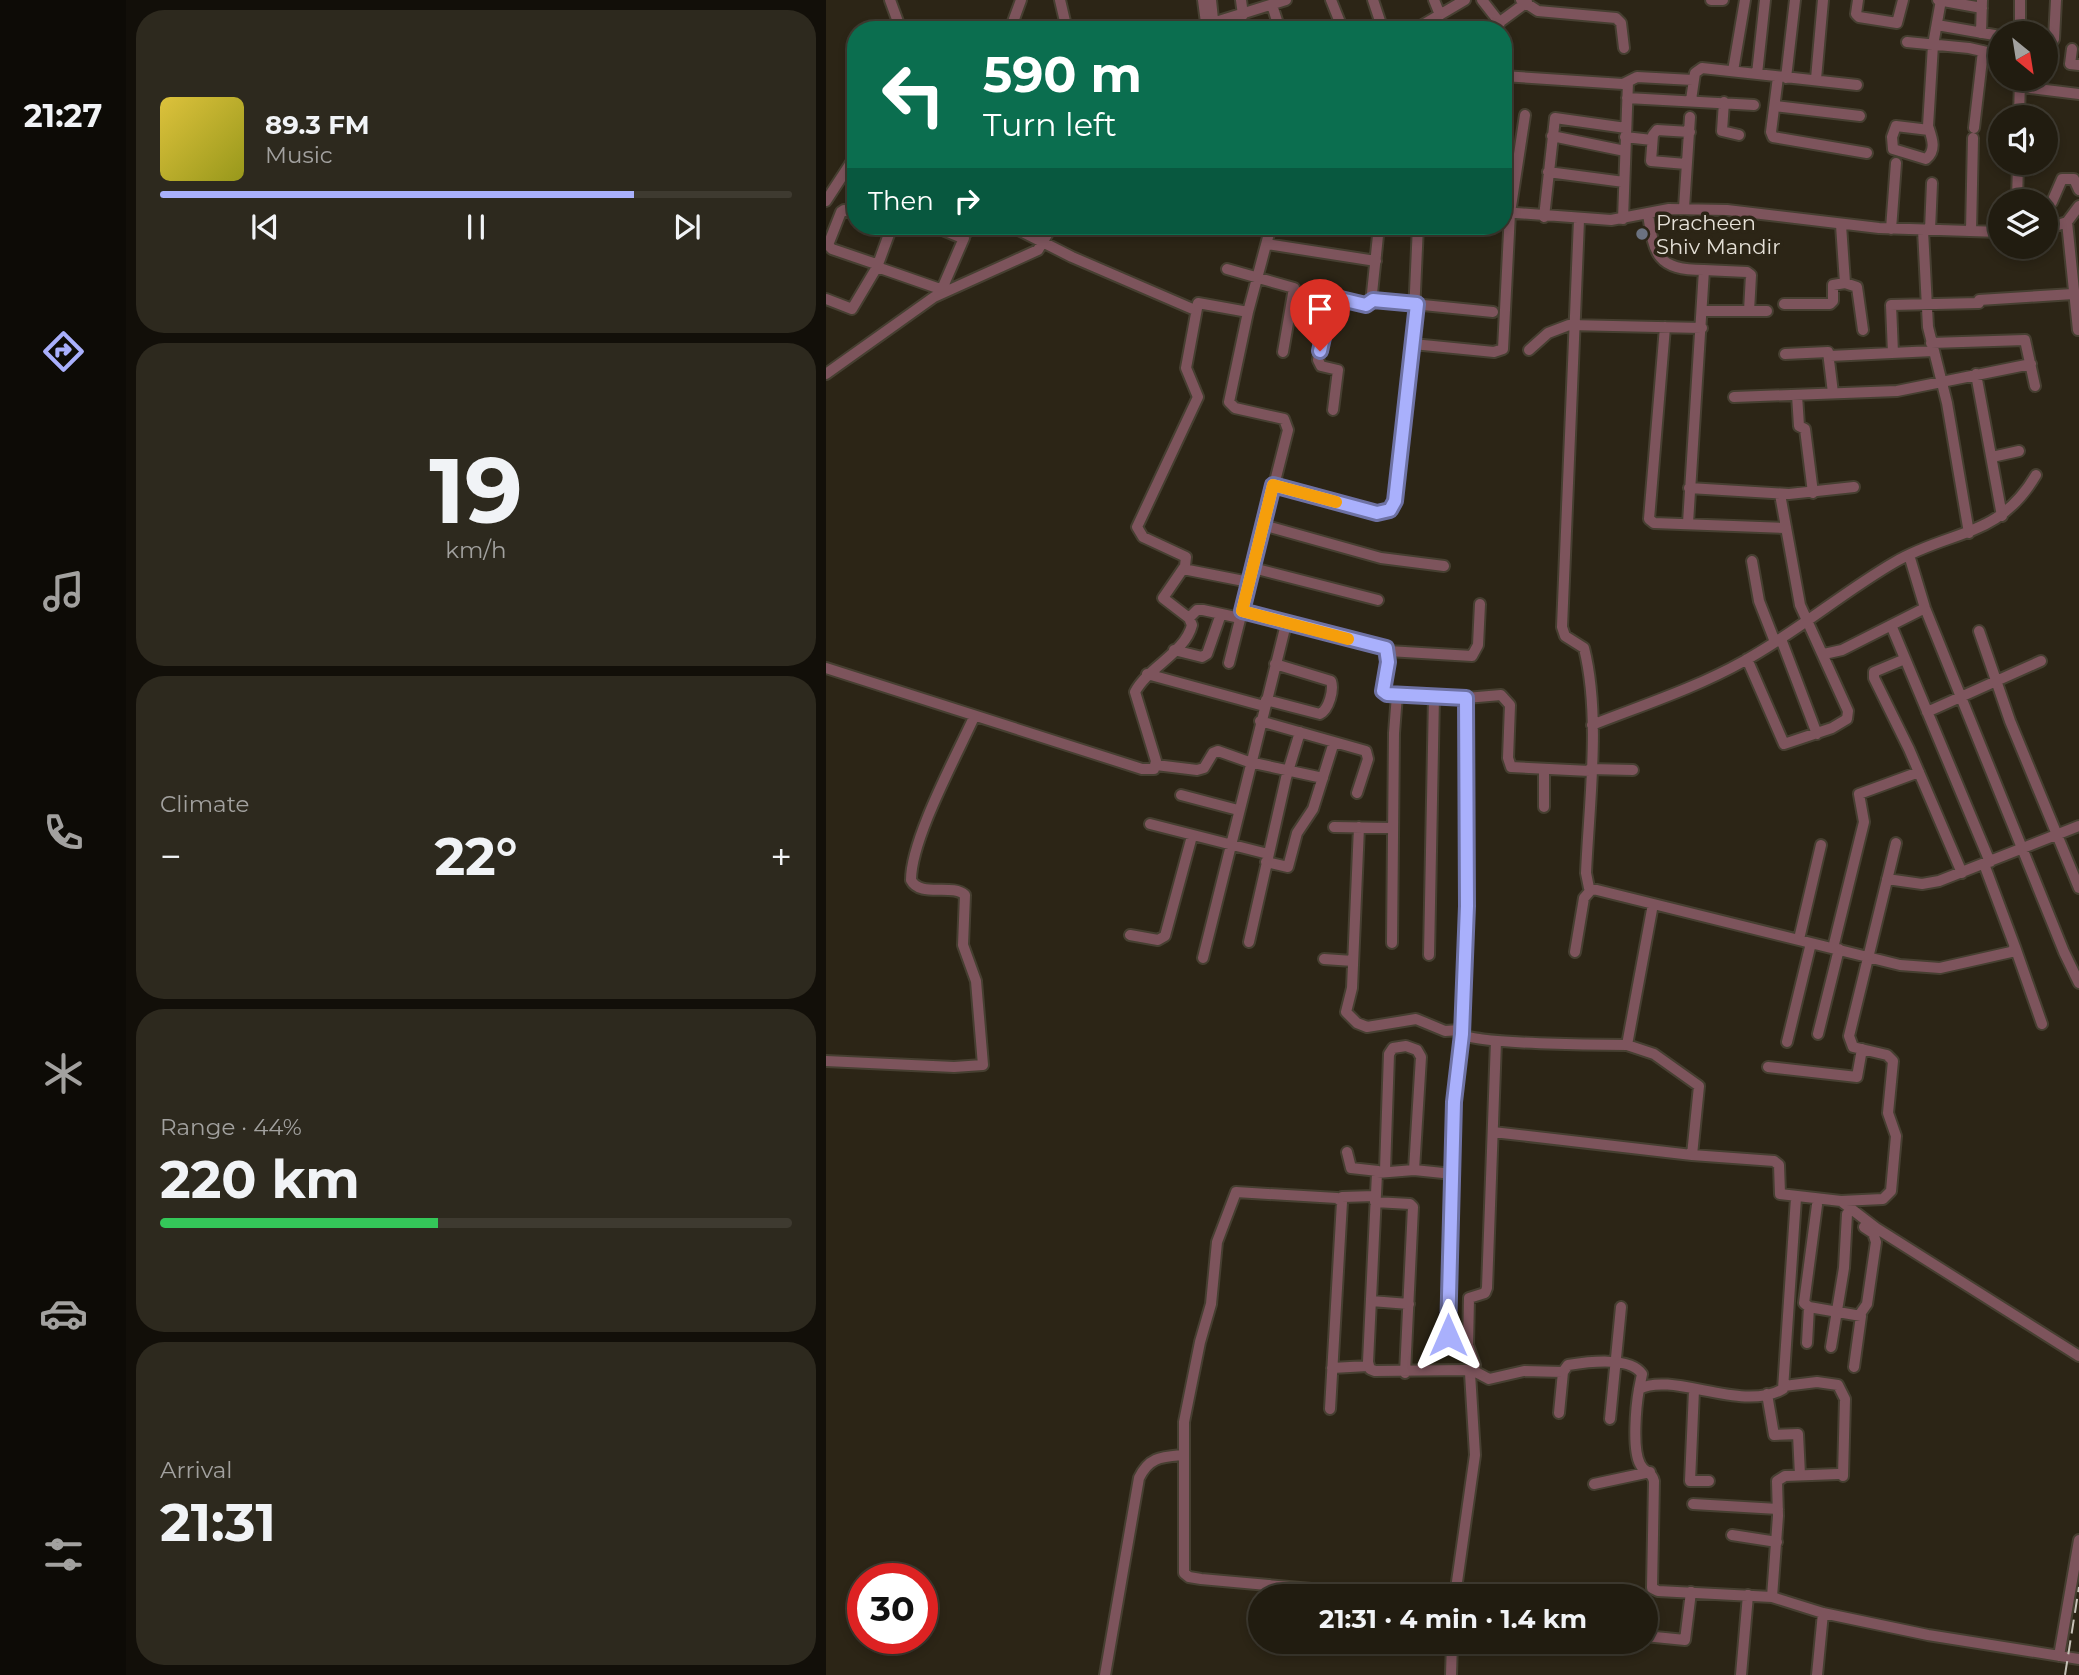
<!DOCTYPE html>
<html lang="en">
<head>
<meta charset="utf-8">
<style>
  :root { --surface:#211c10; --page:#2d291e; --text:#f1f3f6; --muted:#a2a19f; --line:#3e3a30; --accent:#a9b0fc }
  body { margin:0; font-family:Montserrat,sans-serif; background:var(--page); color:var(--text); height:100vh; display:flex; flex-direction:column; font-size:26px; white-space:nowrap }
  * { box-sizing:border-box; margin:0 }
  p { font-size:23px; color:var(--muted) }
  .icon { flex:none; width:38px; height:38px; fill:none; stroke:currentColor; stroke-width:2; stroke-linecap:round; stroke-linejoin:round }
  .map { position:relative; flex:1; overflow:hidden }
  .sheet { display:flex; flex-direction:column; gap:10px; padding:10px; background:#120f09; width:700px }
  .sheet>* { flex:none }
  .guide { position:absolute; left:21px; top:21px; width:665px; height:214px; border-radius:28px; box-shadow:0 4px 10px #0003,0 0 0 2px var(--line); background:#0b6e4f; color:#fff; overflow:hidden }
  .needle { width:46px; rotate:150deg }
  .tools { position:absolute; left:1162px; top:21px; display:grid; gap:14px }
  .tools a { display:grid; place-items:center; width:70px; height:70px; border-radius:50%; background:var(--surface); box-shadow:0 4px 10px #0003,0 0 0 2px var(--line); font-size:35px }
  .speed { position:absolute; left:21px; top:1563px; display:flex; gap:14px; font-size:35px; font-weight:700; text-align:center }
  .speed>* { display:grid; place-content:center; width:91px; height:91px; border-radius:50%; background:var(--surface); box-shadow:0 4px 10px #0003,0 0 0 2px var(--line); line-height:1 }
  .speed .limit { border:10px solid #d22; background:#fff; color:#111 }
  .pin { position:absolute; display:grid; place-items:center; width:60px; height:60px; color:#fff; margin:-72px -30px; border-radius:50% 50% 50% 0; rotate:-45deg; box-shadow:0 0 7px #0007 }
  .pin .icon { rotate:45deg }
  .me { position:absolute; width:77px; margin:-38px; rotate:0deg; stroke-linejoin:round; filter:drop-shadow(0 0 5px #0008) }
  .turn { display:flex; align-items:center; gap:24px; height:147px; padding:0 21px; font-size:32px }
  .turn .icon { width:91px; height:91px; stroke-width:2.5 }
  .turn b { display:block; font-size:49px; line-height:60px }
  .then { display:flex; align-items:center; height:66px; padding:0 21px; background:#0003; gap:14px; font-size:26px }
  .big { font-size:52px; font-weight:700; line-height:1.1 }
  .sheet .widget { flex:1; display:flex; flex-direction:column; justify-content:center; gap:10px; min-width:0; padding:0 24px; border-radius:28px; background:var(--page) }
  .sheet .dial { align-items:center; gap:0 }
  .dial b { font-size:91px; line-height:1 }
  .song { display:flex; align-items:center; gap:21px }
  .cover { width:84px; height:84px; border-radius:10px; background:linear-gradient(135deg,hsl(50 70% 55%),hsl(60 70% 35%)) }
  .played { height:7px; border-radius:4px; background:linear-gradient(90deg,var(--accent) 75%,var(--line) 75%) }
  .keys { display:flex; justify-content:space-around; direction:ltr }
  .heat { display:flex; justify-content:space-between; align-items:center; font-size:38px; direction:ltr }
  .charge { height:10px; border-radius:5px; background:linear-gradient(90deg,#34c759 44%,var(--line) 0) }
  .trip { position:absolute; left:422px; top:1584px; width:410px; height:70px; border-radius:35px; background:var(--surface); box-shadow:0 4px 10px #0003,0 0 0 2px var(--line); font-weight:700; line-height:70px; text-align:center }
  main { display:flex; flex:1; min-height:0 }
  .menu { display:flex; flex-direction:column; width:126px; justify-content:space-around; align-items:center; background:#0d0b06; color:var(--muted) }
  .menu .icon { width:49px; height:49px }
  .menu .current { color:var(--accent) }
  .menu b { font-size:32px; color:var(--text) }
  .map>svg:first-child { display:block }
</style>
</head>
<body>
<main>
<nav class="menu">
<b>21:27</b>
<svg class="icon current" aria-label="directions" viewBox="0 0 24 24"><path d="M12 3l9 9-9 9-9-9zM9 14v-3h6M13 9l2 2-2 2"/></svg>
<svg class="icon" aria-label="music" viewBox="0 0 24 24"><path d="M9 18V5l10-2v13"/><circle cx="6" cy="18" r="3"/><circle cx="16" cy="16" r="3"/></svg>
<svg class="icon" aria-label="phone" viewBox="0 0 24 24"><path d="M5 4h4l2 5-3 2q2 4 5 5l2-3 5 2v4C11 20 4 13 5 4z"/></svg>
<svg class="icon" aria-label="climate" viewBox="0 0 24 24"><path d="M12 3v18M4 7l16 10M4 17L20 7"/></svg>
<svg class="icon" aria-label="car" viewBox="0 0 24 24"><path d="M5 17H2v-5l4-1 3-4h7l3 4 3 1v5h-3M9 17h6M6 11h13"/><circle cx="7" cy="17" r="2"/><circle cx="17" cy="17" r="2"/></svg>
<svg class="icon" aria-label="filters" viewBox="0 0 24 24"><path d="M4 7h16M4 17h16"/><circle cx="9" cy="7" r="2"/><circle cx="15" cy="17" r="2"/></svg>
</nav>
<section class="sheet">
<div class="widget">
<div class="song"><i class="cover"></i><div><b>89.3 FM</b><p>Music</p></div></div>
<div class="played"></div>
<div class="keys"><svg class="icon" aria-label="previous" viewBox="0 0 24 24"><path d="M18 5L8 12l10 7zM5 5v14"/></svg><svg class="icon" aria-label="pause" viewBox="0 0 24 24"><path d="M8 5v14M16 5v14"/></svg><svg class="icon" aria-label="next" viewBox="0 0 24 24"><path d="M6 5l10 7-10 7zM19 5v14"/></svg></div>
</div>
<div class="widget dial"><b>19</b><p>km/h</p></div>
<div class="widget"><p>Climate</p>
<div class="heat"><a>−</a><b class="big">22°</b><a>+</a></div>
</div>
<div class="widget"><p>Range · 44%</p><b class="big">220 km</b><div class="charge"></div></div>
<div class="widget"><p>Arrival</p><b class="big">21:31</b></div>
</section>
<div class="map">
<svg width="1253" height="1675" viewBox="0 0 1253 1675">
  <rect width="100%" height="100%" fill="#2c2516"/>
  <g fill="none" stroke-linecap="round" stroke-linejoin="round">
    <defs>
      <path id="minor" d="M64 0 75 30
        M234 0 241 30
        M377 0 381 30
        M385 0 388 29
        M415 0 417 15
        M505 0 517 30
        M547 0 557 30
        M608 0 614 15
        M656 0 674 23
        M695 0 712 11 790 18 795 23 798 48
        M885 0H897
        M1032 0 1030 14 1033 17 1071 23 1077 0
        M1112 0 1156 8
        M446 5 454 30
        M380 25 460 0
        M1111 25 1174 36
        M184 30 195 0
        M588 30 639 0
        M663 30 701 2
        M1155 33 1156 0
        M1194 33V0
        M1081 42 1143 48 1174 55
        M1220 45H1224L1228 39 1230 0
        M1246 49 1244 64 1253 65
        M907 71 919 0
        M931 74 939 0
        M677 76 797 84 811 77 867 80
        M952 77 945 132 947 137 1041 153
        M960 78 969 0
        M990 79 997 0
        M1204 88 1253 94
        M801 98 928 105
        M865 100 869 73 876 68 1031 85
        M898 102 896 131 913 135
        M949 106 1034 116
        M1193 117 1194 79
        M1148 128 1157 51
        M1103 130 1070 126 1066 137 1067 149 1100 159C1111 150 1106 138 1102 126L1107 45 1115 0
        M726 136 799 151
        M799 137 826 140
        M860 164 825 161 827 135 831 130 864 132
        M722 172 798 182
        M0 201 30 155
        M1191 201 1192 163
        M1220 206 1226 202 1236 179H1248L1253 190
        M858 208 864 117
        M677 212 785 220 843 209 901 210 1053 228 1174 232
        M30 214 18 210 15 212 2 245 6 249 50 264
        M822 214C828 255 831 270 878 270L862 523
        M718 217 729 118 800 128
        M797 219 802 82
        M753 220 736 627 739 636 758 648C775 716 763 803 760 873L763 888 1074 965 1114 968 1185 952 1189 947 1158 864
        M1241 222 1252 330
        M1015 225 1019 283 1031 287 1037 330
        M66 226 51 267 120 291
        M107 226 136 238 146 226
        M185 226 246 257 369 310
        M1065 229 1070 163
        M1220 229 1241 222 1253 206
        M1097 230 1102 327 1121 403 1143 533
        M1104 230 1106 183
        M1145 231 1147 138
        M441 244 550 261
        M401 269 468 288 457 352
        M878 270 921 272 925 275 923 311
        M116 289 138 238
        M0 299 26 309 51 267
        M547 300 667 312
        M1153 300 1247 294
        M958 304H1004L1007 301V285L1019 283
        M877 311H941
        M839 327 823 519 828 523 958 528
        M1105 343 1199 340 1209 386
        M587 344 668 352 677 349 684 213 699 115
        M703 350 722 333 743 325 876 328
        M1067 353 1065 305 1153 303
        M959 354 1002 352 1007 393
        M1004 356 1107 351
        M0 374 108 297 212 250 226 226
        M1150 374 1176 516
        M971 395 973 426 979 429 987 493
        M908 397 1071 391 1205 364
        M507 410 512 370 495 366 492 360 502 302 510 297 537 305 545 303 553 226
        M1166 457 1193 451
        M447 485 551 513 559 512 567 506 586 357 592 226
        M863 488 963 494 1028 487
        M437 525 555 558 618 566
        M1083 555 1099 608 1238 952 1253 983
        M926 561 933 601 949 642
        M427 568 552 600
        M357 569 423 582
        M416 611 560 648 563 655 557 691 561 694 640 698 675 695 684 705 682 758 685 767 764 771
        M363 618 371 610H377L414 618
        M1065 625 1164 862
        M1153 631 1184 721 1253 888
        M955 639 991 734
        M348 650 376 657 381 654 395 614
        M562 651 646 656 652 645 654 604
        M998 654 1016 650 1099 608
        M921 659 958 744 1006 728 1021 719 1022 711 974 605 954 494
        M1079 659 1048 672V678L1083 749 1136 873
        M403 663 462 430 458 419 409 408 403 402 422 312 445 226
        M0 668 316 769H328L330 761 309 692C322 667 359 653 366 625L363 618 337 598 359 566 360 557 317 537 311 527 372 397 360 368 372 303 422 312
        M321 674 438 706
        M640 698 642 858 636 1034C646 1044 778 1045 801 1045L828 1054 873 1086 866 1155
        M440 700 494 714C503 709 508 690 505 681L449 664
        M1101 712 1215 661
        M434 721 540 751 542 759 531 793
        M766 725C817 705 870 688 918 661 971 632 1017 592 1069 562 1126 529 1172 539 1210 475
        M330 765 371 770 378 768 387 753 392 751 423 762 497 778
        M764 769 807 770
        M718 770V807
        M355 795 412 810
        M324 824 442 854
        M508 827 567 828
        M533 827 526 988 520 1012 531 1023 541 1027 590 1019 619 1031 634 1030
        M440 862 462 867 471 833 487 809 508 742
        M1061 879 1096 884 1113 881 1253 826
        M304 935 332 940 339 936 366 836
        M973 939 995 845
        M423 942 460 778 474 732
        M566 943 568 733 571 695
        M1189 947 1216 1024
        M1007 948 1038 822 1033 794 1093 772
        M749 952 758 898 765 890
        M603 955 608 696
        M377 958 460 624
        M498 959 527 961
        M992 1034 1013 949
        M961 1042 985 943
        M801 1045 827 904
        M0 1061 128 1067 157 1065 150 981 137 945 139 895C126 883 94 898 85 880 85 839 130 757 148 717
        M942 1067 1031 1077 1036 1049
        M667 1132 866 1155 948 1161 953 1165 954 1194 1015 1201 1050 1228 1253 1356
        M521 1152 525 1168 552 1171
        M559 1170 563 1054 567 1048 580 1046 591 1050 595 1057 588 1170
        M627 1174 588 1170 551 1173 542 1362 544 1369 549 1371 640 1370 644 1373 649 1455 629 1596
        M516 1197 549 1196
        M970 1198 957 1389C915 1413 847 1371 813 1389 810 1406 806 1449 814 1464 818 1473 826 1471 828 1481L826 1588 832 1591 946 1597 997 1613 1102 1635 1253 1659
        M1015 1201 1057 1199 1065 1191 1070 1136 1062 1113 1067 1061 1061 1055 1027 1047 1023 1036 1070 843
        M549 1202 584 1204 587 1207 579 1373
        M991 1205 978 1303 983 1307 1035 1316 1028 1367
        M545 1301 583 1304
        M1034 1314 1041 1304 1050 1242 1047 1233 1038 1227
        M622 1335 628 1102 636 1034
        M981 1343 983 1307
        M1005 1347 1018 1268 1021 1214
        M506 1368 542 1366
        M646 1370 663 1379 698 1371 737 1372
        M643 1372 649 1365 642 1345 643 1298 659 1293 661 1288 670 1041
        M958 1386 991 1382 1012 1385 1019 1399 1017 1476
        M868 1390 864 1481H883
        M941 1394 948 1435 972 1434 974 1475
        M504 1409 516 1202 511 1198 410 1192 391 1242 385 1304 374 1342 358 1422V1573L363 1577 375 1579 564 1596
        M733 1413 737 1372 742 1365C761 1362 804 1356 816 1374L813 1389
        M784 1419 795 1307
        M768 1484 824 1472
        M867 1504 952 1509
        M906 1535 951 1542
        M946 1597 952 1516 951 1481 959 1476 1012 1474
        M819 1636 859 1640 865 1592
        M1233 1656 1253 1540
        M279 1675 313 1478C323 1457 335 1457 357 1455
        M625 1675 626 1642
        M915 1675 922 1595
        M991 1675 997 1613"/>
    </defs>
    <use href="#minor" stroke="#463f31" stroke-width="14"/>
    <use href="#minor" stroke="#7d545c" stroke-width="10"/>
    <path stroke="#c6c1b7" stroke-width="2" stroke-dasharray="14 7" stroke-linecap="butt" d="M1239 1675 1253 1587"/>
  </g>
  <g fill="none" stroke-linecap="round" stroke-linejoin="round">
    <defs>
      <path id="route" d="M494 351 506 297 540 305 547 300 591 304 569 501 564 510 551 513 447 485 416 611 560 648 562 662 557 691 561 694 640 698 641 906 636 1034 628 1102 622 1335"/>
    </defs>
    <use href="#route" stroke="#6e72a4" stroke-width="18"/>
    <use href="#route" stroke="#a9b0fc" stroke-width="12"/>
    <path stroke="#f59e0b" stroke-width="12" d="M510 502 447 485 416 611 522 639"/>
  </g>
  <circle fill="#6b7280" stroke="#2c2516" stroke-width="2.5" cx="816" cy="234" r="7"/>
  <g text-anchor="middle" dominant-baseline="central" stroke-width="7" stroke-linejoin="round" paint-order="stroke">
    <g font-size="21" fill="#e5e0d7" stroke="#2c2516" text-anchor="start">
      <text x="830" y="222">Pracheen<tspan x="830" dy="24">Shiv Mandir</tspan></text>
    </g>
  </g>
</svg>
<div class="tools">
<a><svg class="needle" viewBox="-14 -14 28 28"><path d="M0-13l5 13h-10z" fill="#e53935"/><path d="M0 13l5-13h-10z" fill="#a2a19f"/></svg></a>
<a><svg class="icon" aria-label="sound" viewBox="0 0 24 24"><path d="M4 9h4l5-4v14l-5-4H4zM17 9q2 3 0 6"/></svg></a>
<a><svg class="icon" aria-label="layers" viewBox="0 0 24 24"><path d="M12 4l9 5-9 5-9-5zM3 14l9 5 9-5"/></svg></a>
</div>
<div class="speed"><div class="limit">30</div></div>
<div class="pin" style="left:494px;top:351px;background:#d93025"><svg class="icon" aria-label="arrive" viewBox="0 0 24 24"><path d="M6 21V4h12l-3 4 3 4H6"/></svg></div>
<svg class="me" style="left:622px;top:1335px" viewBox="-20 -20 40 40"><path d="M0-17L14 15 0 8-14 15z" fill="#a9b0fc" stroke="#fff" stroke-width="4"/></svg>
<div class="trip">21:31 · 4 min · 1.4 km</div>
<div class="guide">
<div class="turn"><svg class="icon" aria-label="left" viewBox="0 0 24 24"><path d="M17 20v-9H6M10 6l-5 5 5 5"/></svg><div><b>590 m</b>Turn left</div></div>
<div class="then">Then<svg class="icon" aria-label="right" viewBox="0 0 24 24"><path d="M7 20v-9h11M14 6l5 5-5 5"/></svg></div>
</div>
</div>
</main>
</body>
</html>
